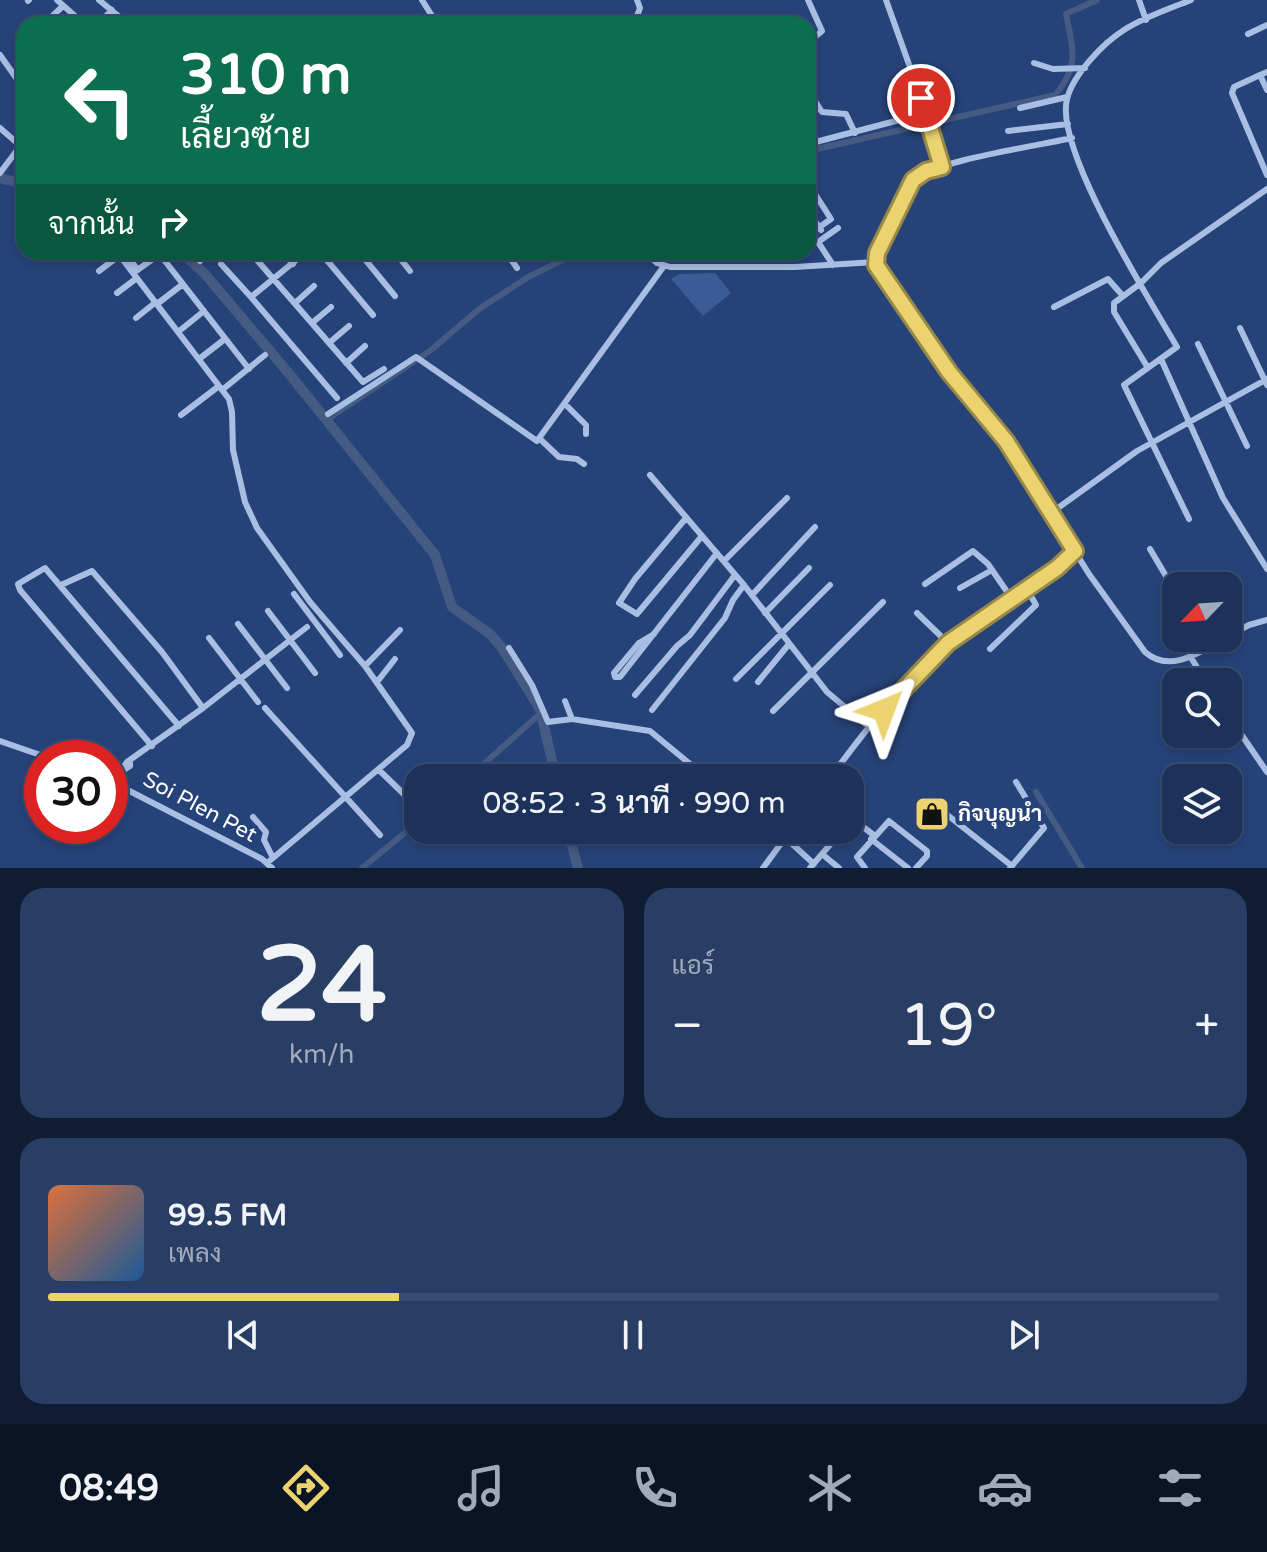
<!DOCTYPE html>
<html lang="th">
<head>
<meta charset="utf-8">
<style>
  :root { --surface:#1c325b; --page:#293e64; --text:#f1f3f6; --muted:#a0aabb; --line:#3a4d71; --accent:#ebd36f }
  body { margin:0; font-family:"Varela Round",Sarabun,sans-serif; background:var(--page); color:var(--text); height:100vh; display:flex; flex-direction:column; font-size:30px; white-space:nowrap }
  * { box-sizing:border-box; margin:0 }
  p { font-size:26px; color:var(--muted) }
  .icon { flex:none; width:44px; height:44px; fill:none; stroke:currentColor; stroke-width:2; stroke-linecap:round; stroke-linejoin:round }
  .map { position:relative; height:868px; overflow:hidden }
  .details { display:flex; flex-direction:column; gap:20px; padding:20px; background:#0f1c32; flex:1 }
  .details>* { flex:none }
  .hud { position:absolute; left:16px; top:16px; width:800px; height:244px; border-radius:24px; box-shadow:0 4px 12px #0003,0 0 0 2px var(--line); background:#0b6e4f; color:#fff; overflow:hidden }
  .needle { width:52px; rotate:245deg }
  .fabs { position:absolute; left:1162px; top:572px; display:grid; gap:16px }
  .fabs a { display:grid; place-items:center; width:80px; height:80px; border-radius:16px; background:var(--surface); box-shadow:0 4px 12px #0003,0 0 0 2px var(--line); font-size:40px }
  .speed { position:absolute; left:24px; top:740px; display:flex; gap:16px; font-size:40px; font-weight:700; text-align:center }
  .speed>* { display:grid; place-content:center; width:104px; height:104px; border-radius:50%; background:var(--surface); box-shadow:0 4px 12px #0003,0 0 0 2px var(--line); line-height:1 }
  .speed .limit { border:12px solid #d22; background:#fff; color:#111 }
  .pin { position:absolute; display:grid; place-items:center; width:68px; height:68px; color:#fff; margin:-34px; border:4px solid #fff; border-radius:50%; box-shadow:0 2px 8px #0007 }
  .me { position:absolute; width:88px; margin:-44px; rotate:44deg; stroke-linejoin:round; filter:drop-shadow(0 0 6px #0008) }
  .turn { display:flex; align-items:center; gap:28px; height:168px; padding:0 32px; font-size:36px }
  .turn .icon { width:104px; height:104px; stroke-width:2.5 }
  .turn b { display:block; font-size:56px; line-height:68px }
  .then { display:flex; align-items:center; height:76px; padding:0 32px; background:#0003; gap:16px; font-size:30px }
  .big { font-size:60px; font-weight:600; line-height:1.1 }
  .details .card { flex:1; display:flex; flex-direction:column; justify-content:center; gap:12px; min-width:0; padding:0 28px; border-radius:24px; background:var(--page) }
  .details .dial { align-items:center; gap:0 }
  .dial b { font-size:104px; line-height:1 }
  .song { display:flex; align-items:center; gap:24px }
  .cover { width:96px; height:96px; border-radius:12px; background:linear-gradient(135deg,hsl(20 70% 55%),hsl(210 70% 35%)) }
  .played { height:8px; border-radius:4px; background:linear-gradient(90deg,var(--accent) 30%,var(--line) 30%) }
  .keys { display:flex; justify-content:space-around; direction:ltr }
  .heat { display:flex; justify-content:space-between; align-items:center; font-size:44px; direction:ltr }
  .details .tiles { flex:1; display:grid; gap:20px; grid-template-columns:1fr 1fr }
  .card:last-child { grid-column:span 2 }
  .trip { position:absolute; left:404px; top:764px; width:460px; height:80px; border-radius:24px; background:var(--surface); box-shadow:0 4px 12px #0003,0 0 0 2px var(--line); font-weight:600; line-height:80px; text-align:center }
  .tab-bar { display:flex; height:128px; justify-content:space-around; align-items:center; background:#0b1424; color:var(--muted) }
  .tab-bar .icon { width:56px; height:56px }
  .tab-bar .selected { color:var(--accent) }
  .tab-bar b { font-size:36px; color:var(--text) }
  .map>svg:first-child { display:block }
</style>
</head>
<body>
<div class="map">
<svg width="1267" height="868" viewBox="0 0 1267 868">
  <rect width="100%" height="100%" fill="#264379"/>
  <path fill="#3a5b96" d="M715 273 731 293 703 316 671 279 680 274Z"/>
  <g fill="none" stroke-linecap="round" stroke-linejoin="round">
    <path stroke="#455b83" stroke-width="6" d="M808 151 1055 95C1080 66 1073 49 1066 14L1097 0
      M326 420 430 351 479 309 530 276 579 252
      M468 778 541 713
      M1036 792 1082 868
      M362 868 418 822"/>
    <path stroke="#455b83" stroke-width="10" d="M0 178 24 184
      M181 252 205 274 291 376 435 555 452 607 490 634 502 648 540 709 556 778
      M568 830 578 868"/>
    <path stroke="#a9bee3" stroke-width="6" d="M57 0 84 24
      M99 0 128 24
      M422 0 437 24
      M886 0 921 98 942 167
      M1139 0 1146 20
      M28 1 29 0
      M46 22 63 6
      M98 24 112 10
      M634 24 640 8 637 0
      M1248 34 1267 25
      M808 43 822 31 808 0
      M0 55 24 89
      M1034 63 1053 69 1085 68
      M1267 72 1260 75 1267 90
      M1260 75 1234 87 1232 93 1267 175
      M808 90 822 112 846 114 855 133
      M1020 108 1067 97
      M0 128 24 149
      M1008 131 1068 124
      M1072 138C1042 145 927 162 912 181 896 200 888 231 877 253L876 265 949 372 1006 441 1089 574 1145 652C1170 674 1200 652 1225 638
      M808 144 926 113
      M0 173 24 141
      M808 182 815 194
      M808 199 815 194 831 219 808 235
      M808 211 821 230
      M117 252 229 399 232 412 233 450 245 502 257 528 310 602 365 666 412 733 407 745 267 863
      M124 252 138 270
      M158 252 249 369
      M190 252 200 261
      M250 252 363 382 384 369
      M283 252 293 264
      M320 252 373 315
      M359 252 395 296
      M395 252 410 271
      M434 252 435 253
      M506 252 517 268
      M645 252 657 263 670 267H795L875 262
      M221 264 251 297 306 252
      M833 265 818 242 838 228
      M99 271 120 255
      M133 273 160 254
      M117 293 137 278
      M251 297 337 398
      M295 303 314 286
      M157 304 183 284
      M1054 307 1108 279 1123 296
      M136 318 156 302
      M312 323 331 307
      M1240 328 1267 385
      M178 332 204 311
      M329 343 349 326
      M1198 344 1247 446
      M199 359 225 339
      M1161 359 1223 498 1267 569
      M346 363 365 346
      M1148 368 1114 312V303L1141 283 1161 263 1267 189
      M222 390 265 355
      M565 404 586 425V434
      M328 414 416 357 537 441 664 266
      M181 415 219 386
      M540 439 559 457 577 459 584 464
      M650 475 744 585 827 692 869 727
      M1051 513 1137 451 1267 379
      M686 518 635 579 619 603 637 614 702 536
      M1189 519 1124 385 1177 347C1150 300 1054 149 1067 99 1073 75 1103 43 1124 30 1144 17 1169 9 1191 0
      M1150 549 1176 593
      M724 561 787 498
      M925 584 973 551 988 564 1012 599
      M61 585 92 571 162 652 203 708
      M960 588 992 570
      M294 594 340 655
      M752 595 815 527
      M268 611 315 673
      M765 613 809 568
      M917 613 948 643
      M238 624 287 688
      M654 634 639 643 614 673 615 677H620L717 553
      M1228 636 1249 625 1267 620
      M209 638 258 702
      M509 648 532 685 548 722 572 719
      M990 649 1036 605 1027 589
      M1190 656 1206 682
      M365 666 400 630
      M736 679 830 585
      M377 682 395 659
      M758 682 789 644
      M635 695 677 646 690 635 735 575
      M565 701 572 719 650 731 707 778
      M265 708 380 835
      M652 710 725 618 733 600 744 585
      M773 711 883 602
      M1228 715 1267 772
      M0 741 49 758
      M152 746 20 590 18 584 45 568 179 726
      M122 769 127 762 203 708 307 627
      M379 770 414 804
      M830 778C864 732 906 677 951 641 991 609 1037 586 1075 551
      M110 779 130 766V762
      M110 781 262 859 272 868
      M931 802 1012 866
      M253 817 266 832 264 840 273 858
      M850 817 875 836
      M772 830 784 839
      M816 830 831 843
      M871 839 908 868
      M790 842 814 864
      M822 854 839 868
      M763 868 791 830
      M810 868 840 833
      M865 868 857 857 889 821 927 851V856L916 868
      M1010 868 1044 828 1016 782"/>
  </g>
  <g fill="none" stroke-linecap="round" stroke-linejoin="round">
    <defs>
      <path id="route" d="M884 710 948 643 1057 568 1075 551 1006 441 949 372 876 265 877 253 913 180 926 171 942 167 921 98"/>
    </defs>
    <use href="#route" stroke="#998948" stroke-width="20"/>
    <use href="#route" stroke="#ebd36f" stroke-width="14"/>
  </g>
  <defs>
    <symbol id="shop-square" viewBox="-11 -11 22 22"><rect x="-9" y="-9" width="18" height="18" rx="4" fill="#ebd36f" stroke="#264379"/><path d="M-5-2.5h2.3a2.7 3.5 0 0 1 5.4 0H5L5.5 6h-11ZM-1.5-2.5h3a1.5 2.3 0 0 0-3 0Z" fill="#111"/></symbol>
  </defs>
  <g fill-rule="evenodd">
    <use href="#shop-square" x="912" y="794" width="40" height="40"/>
  </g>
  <g text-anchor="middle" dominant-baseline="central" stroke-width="8" stroke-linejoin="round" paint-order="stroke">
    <g font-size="22" fill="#fff" stroke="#264379">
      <text transform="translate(200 807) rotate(28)">Soi Plen Pet</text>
    </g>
    <g font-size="22" font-weight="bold" fill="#fff" stroke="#264379" text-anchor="start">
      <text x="958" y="814">กิจบุญนำ</text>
    </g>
  </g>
</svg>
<div class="fabs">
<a><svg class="needle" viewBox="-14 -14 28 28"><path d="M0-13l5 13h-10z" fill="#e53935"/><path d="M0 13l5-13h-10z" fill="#a0aabb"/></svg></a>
<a><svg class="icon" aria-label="search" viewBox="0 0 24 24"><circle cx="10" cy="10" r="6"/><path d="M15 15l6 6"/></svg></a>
<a><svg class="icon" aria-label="layers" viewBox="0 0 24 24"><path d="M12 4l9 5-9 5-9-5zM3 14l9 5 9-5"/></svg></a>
</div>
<div class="speed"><div class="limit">30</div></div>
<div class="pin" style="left:921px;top:98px;background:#d93025"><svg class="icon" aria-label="arrive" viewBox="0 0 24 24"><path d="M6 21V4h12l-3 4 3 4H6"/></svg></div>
<svg class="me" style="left:884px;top:710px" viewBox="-20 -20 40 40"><path d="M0-17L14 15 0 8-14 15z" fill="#ebd36f" stroke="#fff" stroke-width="4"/></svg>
<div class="trip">08:52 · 3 นาที · 990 m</div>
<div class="hud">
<div class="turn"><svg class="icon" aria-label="left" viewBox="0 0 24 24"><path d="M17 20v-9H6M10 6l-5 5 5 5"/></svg><div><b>310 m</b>เลี้ยวซ้าย</div></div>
<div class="then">จากนั้น<svg class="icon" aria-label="right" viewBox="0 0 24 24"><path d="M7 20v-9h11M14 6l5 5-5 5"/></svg></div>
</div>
</div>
<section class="details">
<div class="tiles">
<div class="card dial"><b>24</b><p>km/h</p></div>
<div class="card"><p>แอร์</p>
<div class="heat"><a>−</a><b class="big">19°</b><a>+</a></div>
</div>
<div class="card">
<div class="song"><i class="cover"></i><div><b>99.5 FM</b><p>เพลง</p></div></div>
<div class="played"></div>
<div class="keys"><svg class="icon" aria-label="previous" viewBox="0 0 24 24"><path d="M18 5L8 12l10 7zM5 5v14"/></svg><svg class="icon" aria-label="pause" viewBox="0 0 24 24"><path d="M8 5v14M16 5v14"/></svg><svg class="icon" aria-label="next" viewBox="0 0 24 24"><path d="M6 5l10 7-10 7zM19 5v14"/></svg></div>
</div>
</div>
</section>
<nav class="tab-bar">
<b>08:49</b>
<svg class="icon selected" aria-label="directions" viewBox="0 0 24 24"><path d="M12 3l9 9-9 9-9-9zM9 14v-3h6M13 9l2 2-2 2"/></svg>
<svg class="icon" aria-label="music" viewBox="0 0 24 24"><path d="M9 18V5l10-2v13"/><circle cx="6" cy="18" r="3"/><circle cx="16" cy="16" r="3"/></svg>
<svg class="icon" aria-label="phone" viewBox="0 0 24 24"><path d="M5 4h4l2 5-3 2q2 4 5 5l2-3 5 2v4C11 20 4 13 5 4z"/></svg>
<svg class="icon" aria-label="climate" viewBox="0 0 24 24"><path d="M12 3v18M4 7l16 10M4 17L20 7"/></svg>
<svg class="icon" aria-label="car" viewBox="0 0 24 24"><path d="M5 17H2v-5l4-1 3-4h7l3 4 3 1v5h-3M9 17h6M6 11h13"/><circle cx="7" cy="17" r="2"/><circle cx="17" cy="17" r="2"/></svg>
<svg class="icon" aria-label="filters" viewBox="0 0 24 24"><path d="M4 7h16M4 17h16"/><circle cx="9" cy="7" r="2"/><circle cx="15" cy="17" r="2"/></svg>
</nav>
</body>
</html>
